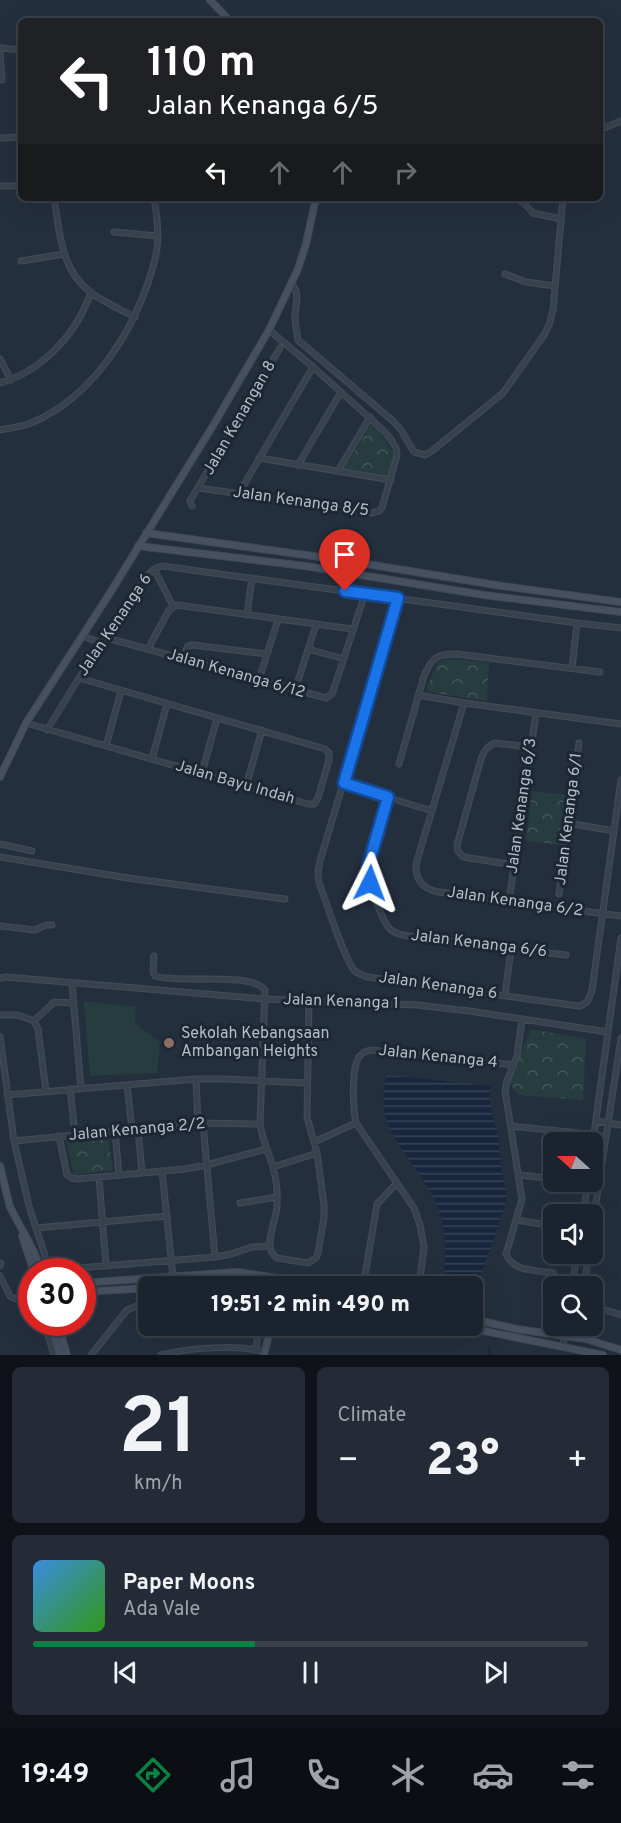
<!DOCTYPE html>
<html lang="en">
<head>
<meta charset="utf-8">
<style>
  :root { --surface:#1b232e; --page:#242b36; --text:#f1f3f6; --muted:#a0a4aa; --line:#39404a; --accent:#0b8043 }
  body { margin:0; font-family:Overpass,sans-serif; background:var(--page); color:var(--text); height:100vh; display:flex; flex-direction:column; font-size:22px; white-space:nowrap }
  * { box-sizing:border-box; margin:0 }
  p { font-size:20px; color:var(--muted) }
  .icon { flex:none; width:33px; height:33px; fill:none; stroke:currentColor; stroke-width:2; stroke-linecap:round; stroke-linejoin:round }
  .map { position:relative; height:1355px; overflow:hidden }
  .panel { display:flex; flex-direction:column; gap:12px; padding:12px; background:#0f1319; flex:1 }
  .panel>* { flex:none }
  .hud { position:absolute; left:18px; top:18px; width:585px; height:183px; border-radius:9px; box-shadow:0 6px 24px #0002,0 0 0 2px var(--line); background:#202124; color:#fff; overflow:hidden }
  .needle { width:39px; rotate:291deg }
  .controls { position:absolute; left:543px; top:1132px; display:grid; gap:12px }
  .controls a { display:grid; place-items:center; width:60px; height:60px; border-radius:9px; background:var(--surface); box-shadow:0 6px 24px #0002,0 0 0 2px var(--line); font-size:30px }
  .speed { position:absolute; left:18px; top:1258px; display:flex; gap:12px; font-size:30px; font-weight:700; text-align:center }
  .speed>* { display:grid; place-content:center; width:78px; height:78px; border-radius:50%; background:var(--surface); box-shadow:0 6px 24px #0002,0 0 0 2px var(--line); line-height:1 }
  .speed .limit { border:9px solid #d22; background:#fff; color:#111 }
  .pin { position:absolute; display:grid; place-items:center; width:51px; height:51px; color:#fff; margin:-62px -26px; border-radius:50% 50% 50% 0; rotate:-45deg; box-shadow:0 0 6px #0007 }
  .pin .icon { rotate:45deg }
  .me { position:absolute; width:66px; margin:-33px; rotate:3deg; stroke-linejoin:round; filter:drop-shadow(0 0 4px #0008) }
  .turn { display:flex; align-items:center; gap:21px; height:126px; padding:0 30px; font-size:27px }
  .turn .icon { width:78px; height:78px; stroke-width:2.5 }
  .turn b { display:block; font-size:42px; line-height:51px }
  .lanes { display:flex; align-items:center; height:57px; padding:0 30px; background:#0003; justify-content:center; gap:30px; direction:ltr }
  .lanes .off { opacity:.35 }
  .big { font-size:45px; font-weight:800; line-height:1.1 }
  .panel .card { flex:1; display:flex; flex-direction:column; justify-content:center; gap:9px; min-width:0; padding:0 21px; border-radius:9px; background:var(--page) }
  .panel .dial { align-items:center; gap:0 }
  .dial b { font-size:78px; line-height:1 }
  .song { display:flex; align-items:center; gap:18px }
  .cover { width:72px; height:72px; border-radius:9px; background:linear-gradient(135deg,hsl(210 70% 55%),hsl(110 70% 35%)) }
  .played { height:6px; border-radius:3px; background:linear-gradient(90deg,var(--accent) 40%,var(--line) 40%) }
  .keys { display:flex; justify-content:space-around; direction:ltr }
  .heat { display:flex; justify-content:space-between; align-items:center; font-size:33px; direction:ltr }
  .panel .tiles { flex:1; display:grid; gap:12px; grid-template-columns:1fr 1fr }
  .card:last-child { grid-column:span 2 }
  .trip { position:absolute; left:138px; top:1276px; width:345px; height:60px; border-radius:9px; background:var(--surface); box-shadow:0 6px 24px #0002,0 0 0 2px var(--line); font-weight:800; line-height:60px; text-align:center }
  .tab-bar { display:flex; height:96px; justify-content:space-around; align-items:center; background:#0b0e12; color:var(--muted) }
  .tab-bar .icon { width:42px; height:42px }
  .tab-bar .selected { color:var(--accent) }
  .tab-bar b { font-size:27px; color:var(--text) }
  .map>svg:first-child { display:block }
</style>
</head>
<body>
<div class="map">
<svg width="621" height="1355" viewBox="0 0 621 1355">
  <defs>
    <pattern id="park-crowns" width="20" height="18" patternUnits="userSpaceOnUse" patternTransform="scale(1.5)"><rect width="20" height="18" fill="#263c3f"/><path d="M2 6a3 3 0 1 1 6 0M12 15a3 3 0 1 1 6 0" fill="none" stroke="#435659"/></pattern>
    <pattern id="water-rules" width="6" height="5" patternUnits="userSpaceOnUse" patternTransform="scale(1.5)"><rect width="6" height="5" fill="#17263c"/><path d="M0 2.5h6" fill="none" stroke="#364457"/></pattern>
  </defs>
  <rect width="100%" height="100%" fill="#242f3e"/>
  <path fill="url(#park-crowns)" d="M371 423 379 431 394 454 388 477 344 469Z
    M447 659 489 662 487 701 429 692 426 689 438 662Z
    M532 791 570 795 564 845 526 841Z
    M531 1029 586 1039 583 1100 518 1095 509 1082Z
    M108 1136 113 1170 74 1175 66 1141Z"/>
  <path fill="#263c3f" d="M84 1001 136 1007 135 1023 160 1042 157 1073 90 1076Z"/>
  <path fill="url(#water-rules)" d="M387 1075 491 1086 490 1103 493 1119 497 1129 501 1166 507 1199 491 1247 473 1294 472 1287H457C452 1281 446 1276 444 1268 444 1262 446 1255 445 1249 445 1239 444 1227 441 1217 427 1165 368 1135 387 1075Z"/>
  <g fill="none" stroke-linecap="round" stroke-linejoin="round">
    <path stroke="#17263c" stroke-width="1.5" d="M472 1306 473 1307
      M488 1346 490 1355"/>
    <defs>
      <path id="street" d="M0 48 21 50
        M0 53 2 80
        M600 130 621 121
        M0 138 21 137
        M0 186H21
        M54 198C60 233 60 268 90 292 103 302 120 309 135 317
        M514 198 523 202 533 213 561 219
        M114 232 158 236
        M21 261 64 254
        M505 274 526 282 555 286
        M292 283C300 297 296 301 295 316 295 324 297 332 298 340L393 421 401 430 414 452 425 455 432 451 503 393 544 335 549 325 553 310 563 198
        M0 359 11 380
        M0 383C43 371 77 333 91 292
        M0 430C10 428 21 427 31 423 89 399 128 340 148 283 151 272 156 260 157 248 159 231 157 215 154 198
        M259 458 391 480
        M298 465 341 392
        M338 471 370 417
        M199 488 372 513 379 511 382 508 397 455 396 448 392 441 383 430 313 367 269 330
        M239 493 313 367
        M192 506 190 501 280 348
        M154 569 173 606
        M398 598 320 861 318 872 319 883C326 900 344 960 355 971 358 974 363 975 367 977L579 1006C588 1004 589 999 592 990L621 780
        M247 615 252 578
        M83 636 103 644
        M107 638 326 698 332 694 365 594
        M148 649 169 610 177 605 352 629
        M308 649 344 659
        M181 659 188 646 193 645 267 654
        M572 668 577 623
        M259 679 278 620
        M295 690 316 625
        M418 695 464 703 621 724
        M464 703 416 864C415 880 423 889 439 892L621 916
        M26 723 308 804H314L318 798 329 760V753L325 749 79 678
        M47 730 79 678 107 638 146 577 154 569 162 566 577 623 621 628
        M106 746 121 691
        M152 759 167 704
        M399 764 424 676C432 657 437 654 457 654L600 672
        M202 773 217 718
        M344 784 432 811
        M246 786 262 730
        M388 797 368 865V874C370 886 382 921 390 929 395 934 402 935 408 936L566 955
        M568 823 614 831
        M0 844 32 851
        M0 857 128 878 285 899
        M514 865 463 857 458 851 457 845 481 759C484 751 487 746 495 743L530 747
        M559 894 579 743
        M509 901 536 713
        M0 926 35 930 46 925H52
        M154 956 153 972 155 976C180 984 249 971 265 990L260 1124C262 1139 268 1151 272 1164 276 1177 278 1192 277 1206 277 1221 261 1247 277 1258L308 1263 316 1258 318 1253 324 1217V1205L317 1153 307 1117 309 1001
        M0 978 6 977 264 999 417 1005 469 1011 608 1032
        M72 984 81 1088
        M505 995 511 949
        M0 1015H18L34 1021 38 1029 46 1091
        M522 1020 517 1056 507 1081 505 1091 522 1199 506 1254C513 1272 535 1270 553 1273
        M34 1021 54 1002 72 1003
        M0 1037 14 1141 29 1206 48 1265 53 1270 215 1257 231 1254 252 1247 270 1246
        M196 1079 198 1123
        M127 1085 132 1129
        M70 1089 75 1135
        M7 1095 196 1079H226L307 1083
        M596 1121 621 1125
        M203 1123 215 1257
        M511 1126 578 1133
        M138 1129 142 1173
        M115 1131 119 1175
        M59 1136 67 1175 72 1178 78 1179 185 1169 207 1165 266 1149
        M14 1141 198 1123 260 1124
        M314 1142 356 1123
        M592 1148 621 938
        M273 1167 317 1153
        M162 1171 174 1286
        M520 1175 554 1179
        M99 1178 106 1266
        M240 1203 277 1197
        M583 1215 588 1182
        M516 1220 554 1226
        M36 1228 167 1216
        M592 1229 621 1038
        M0 1266 1 1263
        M365 1275 377 1204 396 1184
        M0 1276 10 1296 32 1306
        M419 1286 424 1247 420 1225 414 1208 356 1123C353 1109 351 1069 359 1057 362 1053 366 1051 371 1050L514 1065
        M572 1287 577 1254
        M584 1287 589 1254
        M592 1306 621 1315
        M44 1323 54 1355
        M563 1346 566 1326
        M256 1349 259 1326
        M91 1355 127 1310 137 1306 148 1305
        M161 1355C187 1348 239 1344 264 1352"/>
      <path id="secondary" d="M210 0 230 21
        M146 533 342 560 502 586 621 602
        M138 546 305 566 484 595 621 612
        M0 777 26 723 110 593 214 424 269 330 298 269 306 244 316 198
        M0 1166 10 1207 34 1252 42 1272
        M22 1236 34 1272
        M273 1278 279 1282 281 1287
        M82 1283 237 1272 270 1277 318 1287
        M158 1287C197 1284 236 1278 275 1287
        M82 1292 148 1288
        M472 1319 517 1329 586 1339 621 1350
        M50 1323 60 1355
        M58 1323 67 1355
        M459 1326 603 1355
        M264 1355 271 1326"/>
    </defs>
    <use href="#street" stroke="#414a57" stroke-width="7"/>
    <use href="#secondary" stroke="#414a57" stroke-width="8"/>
    <use href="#street" stroke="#38414e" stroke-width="4.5"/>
    <use href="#secondary" stroke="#465061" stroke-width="6"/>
  </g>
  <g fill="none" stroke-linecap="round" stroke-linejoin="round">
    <defs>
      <path id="route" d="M345 591 398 598 344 783 388 797 368 866 370 883"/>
    </defs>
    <use href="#route" stroke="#114b97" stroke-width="15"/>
    <use href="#route" stroke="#1a73e8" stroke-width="10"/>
  </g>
  <circle fill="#8d6e63" stroke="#1d2633" stroke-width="2" cx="169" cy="1043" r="6"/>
  <g text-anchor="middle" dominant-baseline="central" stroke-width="6" stroke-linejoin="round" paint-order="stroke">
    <g font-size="16" fill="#b4bcc9" stroke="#1d2633">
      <text transform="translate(240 418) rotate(-60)">Jalan Kenangan 8</text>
      <text transform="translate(301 502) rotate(8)">Jalan Kenanga 8/5</text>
      <text transform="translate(115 625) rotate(-56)">Jalan Kenanga 6</text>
      <text transform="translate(236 674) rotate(16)">Jalan Kenanga 6/12</text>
      <text transform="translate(235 783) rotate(16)">Jalan Bayu Indah</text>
      <text transform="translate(522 806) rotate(-82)">Jalan Kenanga 6/3</text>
      <text transform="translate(569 819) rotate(-83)">Jalan Kenanga 6/1</text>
      <text transform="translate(515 902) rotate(8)">Jalan Kenanga 6/2</text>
      <text transform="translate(479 944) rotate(7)">Jalan Kenanga 6/6</text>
      <text transform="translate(438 986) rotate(8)">Jalan Kenanga 6</text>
      <text transform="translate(341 1002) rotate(2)">Jalan Kenanga 1</text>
      <text transform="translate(438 1057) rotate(6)">Jalan Kenanga 4</text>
      <text transform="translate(137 1130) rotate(-5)">Jalan Kenanga 2/2</text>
    </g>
    <g font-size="16" fill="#b4bcc9" stroke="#1d2633" text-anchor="start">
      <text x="181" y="1034">Sekolah Kebangsaan<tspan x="181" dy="18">Ambangan Heights</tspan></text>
    </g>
  </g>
</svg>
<div class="controls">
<a><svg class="needle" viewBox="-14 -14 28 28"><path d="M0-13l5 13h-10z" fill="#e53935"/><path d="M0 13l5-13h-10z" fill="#a0a4aa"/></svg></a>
<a><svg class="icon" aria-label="sound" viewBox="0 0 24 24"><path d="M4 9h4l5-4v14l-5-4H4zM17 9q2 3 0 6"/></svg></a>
<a><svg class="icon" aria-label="search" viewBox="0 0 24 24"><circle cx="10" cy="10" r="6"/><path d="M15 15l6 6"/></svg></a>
</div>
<div class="speed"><div class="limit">30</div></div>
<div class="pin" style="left:345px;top:591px;background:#d93025"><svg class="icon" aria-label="arrive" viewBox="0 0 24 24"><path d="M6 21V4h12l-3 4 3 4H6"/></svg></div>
<svg class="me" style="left:370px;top:883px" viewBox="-20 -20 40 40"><path d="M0-17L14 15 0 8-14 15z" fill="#1a73e8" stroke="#fff" stroke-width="4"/></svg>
<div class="trip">19:51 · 2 min · 490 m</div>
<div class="hud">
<div class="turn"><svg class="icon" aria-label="left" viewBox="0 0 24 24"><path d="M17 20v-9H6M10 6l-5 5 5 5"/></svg><div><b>110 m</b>Jalan Kenanga 6/5</div></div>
<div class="lanes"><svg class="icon" aria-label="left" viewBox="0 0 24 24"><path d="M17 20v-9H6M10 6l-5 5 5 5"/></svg><svg class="icon off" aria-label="ahead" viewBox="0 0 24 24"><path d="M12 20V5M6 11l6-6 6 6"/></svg><svg class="icon off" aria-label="ahead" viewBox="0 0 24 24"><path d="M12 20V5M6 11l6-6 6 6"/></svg><svg class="icon off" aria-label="right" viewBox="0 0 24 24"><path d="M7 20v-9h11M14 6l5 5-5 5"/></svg></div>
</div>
</div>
<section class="panel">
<div class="tiles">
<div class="card dial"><b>21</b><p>km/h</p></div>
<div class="card"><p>Climate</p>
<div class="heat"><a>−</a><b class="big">23°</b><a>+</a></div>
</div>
<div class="card">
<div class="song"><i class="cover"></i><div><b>Paper Moons</b><p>Ada Vale</p></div></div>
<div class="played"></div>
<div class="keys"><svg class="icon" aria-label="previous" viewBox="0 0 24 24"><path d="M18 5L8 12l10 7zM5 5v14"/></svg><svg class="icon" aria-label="pause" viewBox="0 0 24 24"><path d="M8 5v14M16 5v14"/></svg><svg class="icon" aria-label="next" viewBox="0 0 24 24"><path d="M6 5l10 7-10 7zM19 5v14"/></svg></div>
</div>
</div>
</section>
<nav class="tab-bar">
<b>19:49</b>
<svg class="icon selected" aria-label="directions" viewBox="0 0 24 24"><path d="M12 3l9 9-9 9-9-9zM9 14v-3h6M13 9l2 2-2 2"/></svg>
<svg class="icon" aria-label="music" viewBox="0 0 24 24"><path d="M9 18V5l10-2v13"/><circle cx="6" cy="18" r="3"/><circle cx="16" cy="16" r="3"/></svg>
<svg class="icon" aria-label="phone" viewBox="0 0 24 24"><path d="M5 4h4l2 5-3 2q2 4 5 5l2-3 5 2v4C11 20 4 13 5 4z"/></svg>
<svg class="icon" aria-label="climate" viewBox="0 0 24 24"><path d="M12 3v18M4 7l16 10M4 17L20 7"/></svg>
<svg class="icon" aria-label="car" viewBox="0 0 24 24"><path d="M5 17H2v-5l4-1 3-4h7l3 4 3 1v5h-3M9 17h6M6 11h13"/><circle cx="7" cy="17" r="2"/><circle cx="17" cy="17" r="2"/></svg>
<svg class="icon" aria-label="filters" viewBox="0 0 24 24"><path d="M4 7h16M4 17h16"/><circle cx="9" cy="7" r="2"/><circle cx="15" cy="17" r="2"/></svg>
</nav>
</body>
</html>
